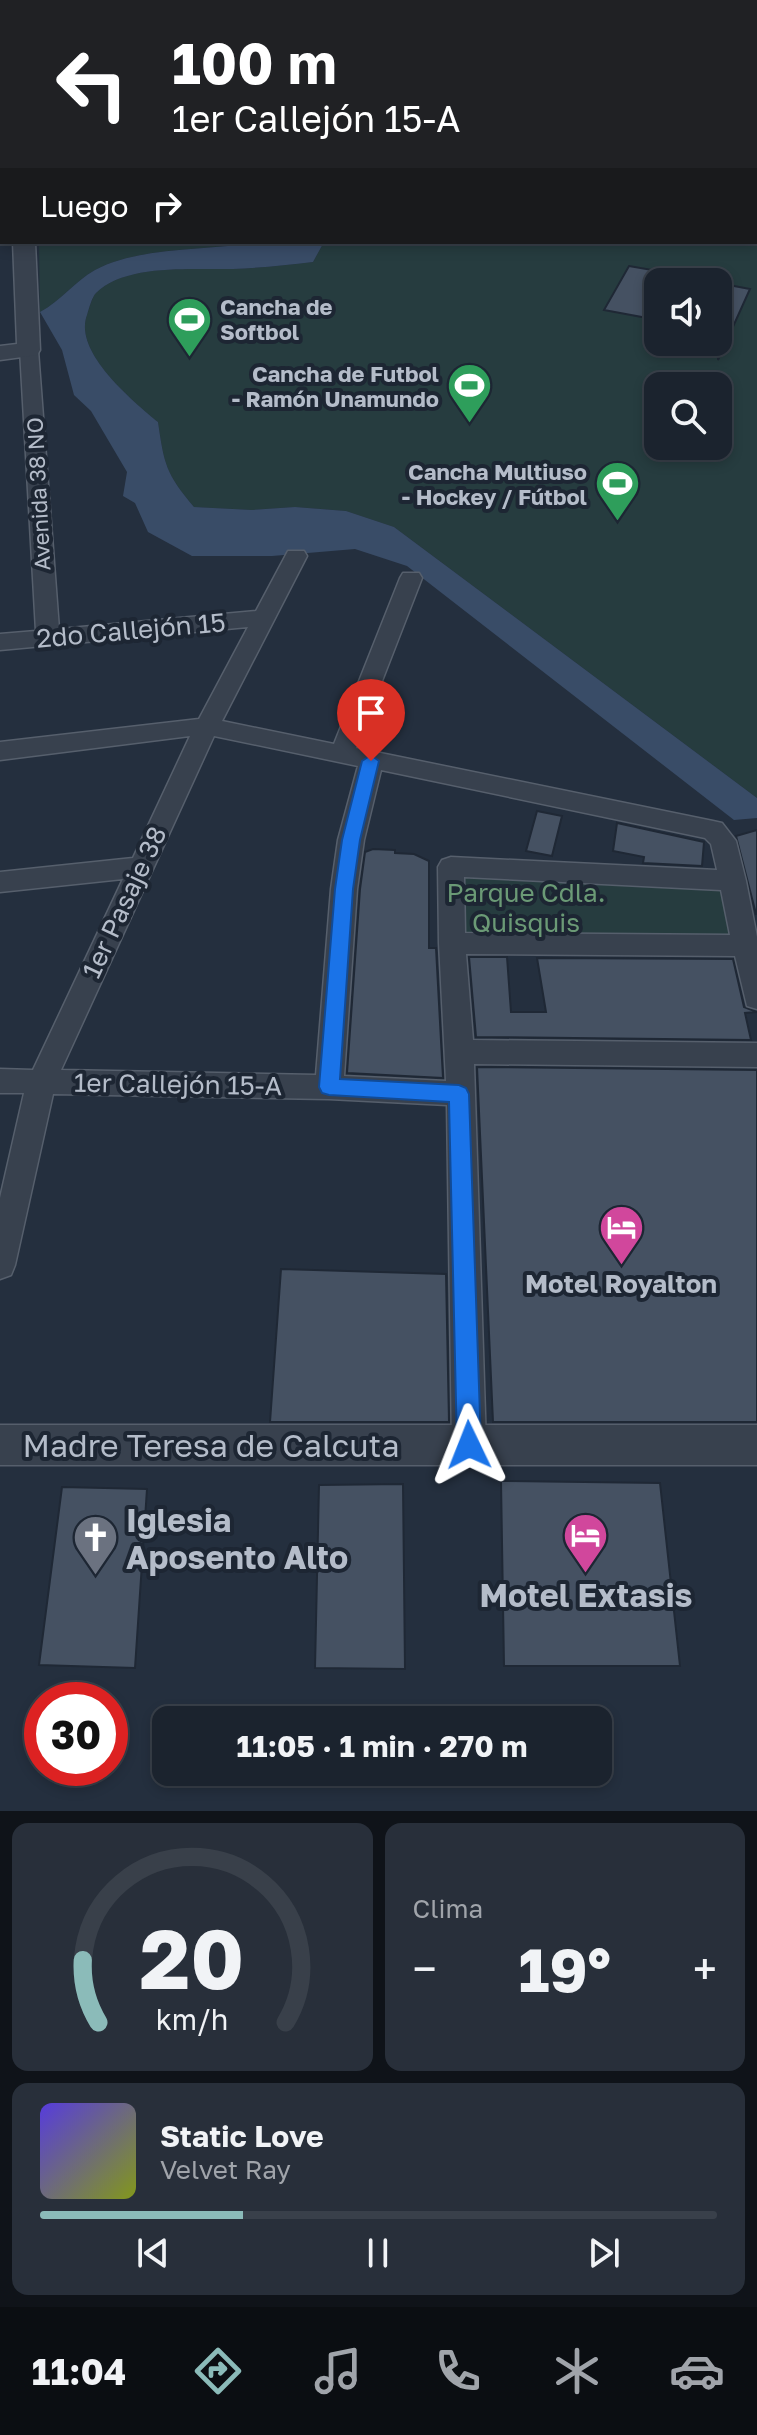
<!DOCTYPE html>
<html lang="es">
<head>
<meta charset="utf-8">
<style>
  :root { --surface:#1b232e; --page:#282f3a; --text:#f1f3f6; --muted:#a0a4aa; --line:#39404a; --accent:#8bbbb9 }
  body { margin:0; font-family:"Golos Text",sans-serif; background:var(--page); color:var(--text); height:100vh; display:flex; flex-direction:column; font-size:30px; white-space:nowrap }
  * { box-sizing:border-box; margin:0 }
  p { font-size:26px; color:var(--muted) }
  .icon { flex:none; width:44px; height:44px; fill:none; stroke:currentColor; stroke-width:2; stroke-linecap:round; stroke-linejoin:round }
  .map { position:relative; height:1811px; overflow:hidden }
  .sheet { display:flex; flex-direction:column; gap:12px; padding:12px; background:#0f1319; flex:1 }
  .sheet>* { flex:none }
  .guide { position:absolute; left:0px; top:0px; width:758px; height:244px; box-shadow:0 4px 12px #0003,0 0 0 2px var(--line); background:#202124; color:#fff; overflow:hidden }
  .controls { position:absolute; left:644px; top:268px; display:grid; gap:16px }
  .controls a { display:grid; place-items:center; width:88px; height:88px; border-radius:16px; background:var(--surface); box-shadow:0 4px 12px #0003,0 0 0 2px var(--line); font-size:40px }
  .speed { position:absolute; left:24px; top:1682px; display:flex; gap:16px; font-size:40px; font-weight:700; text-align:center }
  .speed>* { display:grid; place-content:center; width:104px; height:104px; border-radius:50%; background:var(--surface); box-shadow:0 4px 12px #0003,0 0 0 2px var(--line); line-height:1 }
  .speed .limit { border:12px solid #d22; background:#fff; color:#111 }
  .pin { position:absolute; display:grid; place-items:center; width:68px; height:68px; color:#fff; margin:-82px -34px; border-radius:50% 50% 50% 0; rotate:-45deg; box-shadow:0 0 8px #0007 }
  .pin .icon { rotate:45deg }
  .me { position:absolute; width:88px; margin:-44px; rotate:358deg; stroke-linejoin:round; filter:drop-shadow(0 0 6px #0008) }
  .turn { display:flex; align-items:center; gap:28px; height:168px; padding:0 40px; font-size:36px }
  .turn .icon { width:104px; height:104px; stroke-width:2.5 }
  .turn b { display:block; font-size:56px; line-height:68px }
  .then { display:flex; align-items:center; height:76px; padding:0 40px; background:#0003; gap:16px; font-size:30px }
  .big { font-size:60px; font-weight:700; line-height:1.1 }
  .sheet .widget { flex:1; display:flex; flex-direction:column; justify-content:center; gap:12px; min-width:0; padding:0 28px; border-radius:16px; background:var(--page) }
  .sheet .dial { align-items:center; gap:0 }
  .dial svg { height:208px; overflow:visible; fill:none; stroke:var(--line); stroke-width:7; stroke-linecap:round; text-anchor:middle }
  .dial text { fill:var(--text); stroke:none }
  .song { display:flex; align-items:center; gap:24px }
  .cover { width:96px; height:96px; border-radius:12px; background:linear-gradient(135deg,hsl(250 70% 55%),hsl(70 70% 35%)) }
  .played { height:8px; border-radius:4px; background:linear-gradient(90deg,var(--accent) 30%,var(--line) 30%) }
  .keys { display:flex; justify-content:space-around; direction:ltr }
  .heat { display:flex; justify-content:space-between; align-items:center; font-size:44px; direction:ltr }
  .sheet .tiles { flex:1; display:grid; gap:12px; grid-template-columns:1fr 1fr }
  .widget:last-child { grid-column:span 2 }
  .trip { position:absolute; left:152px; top:1706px; width:460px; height:80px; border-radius:16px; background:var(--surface); box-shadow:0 4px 12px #0003,0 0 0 2px var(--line); font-weight:700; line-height:80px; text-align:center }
  .tab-bar { display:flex; height:128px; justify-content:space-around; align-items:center; background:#0b0e12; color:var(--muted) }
  .tab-bar .icon { width:56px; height:56px }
  .tab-bar .selected { color:var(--accent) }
  .tab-bar b { font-size:36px; color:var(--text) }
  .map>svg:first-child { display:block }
</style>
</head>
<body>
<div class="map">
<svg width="757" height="1811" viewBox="0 0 757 1811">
  <rect width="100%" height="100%" fill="#242f3e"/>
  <path fill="#263c3f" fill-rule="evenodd" d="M433 0 757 1V798L394 527 346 511 295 507 252 510 194 507C166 474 164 464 158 422 133 401 73 352 87 315 89 309 92 297 96 293 125 263 195 270 233 269 260 268 286 265 313 262L324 242H756V2H429ZM658 282H718V342H658ZM658 386H718V446H658Z
    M39 242H261C211 251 139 246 95 270 75 281 61 301 40 312Z
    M451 867 733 881 746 946 452 943Z"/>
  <path fill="#394c67" d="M261 242H324L313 262C286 265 260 268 233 269 195 270 126 263 96 293 92 297 89 308 87 315 73 352 133 401 158 422 164 464 166 474 194 507L252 510 295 507 346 511 394 527 757 798V818L734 820 407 566 355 549 272 556H192L148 532 135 503 123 496 127 472 91 411 74 395 62 350 40 312C61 301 75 281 95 270 139 246 211 251 261 242Z"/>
  <path fill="#455162" stroke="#1f2835" stroke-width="2" d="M629 266 658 271V320L604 310Z
    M718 283 750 289 718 360Z
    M537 811 562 816 552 856 526 851Z
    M617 823 704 842 702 866 643 863 644 857 613 851Z
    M757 830V914H756L736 836Z
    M373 849 395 850V853L414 854 429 861V948H436L443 1078 347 1073 360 889 365 852Z
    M469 957H507L511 1012H546L537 958 733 959 744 1007 757 1012 745 1013 751 1040 476 1037Z
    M477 1067 757 1070V1422H493Z
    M281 1269 446 1274 449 1422H270Z
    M501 1481 660 1483 680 1666H504Z
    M403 1484 405 1669 315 1668 319 1485Z
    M62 1487 147 1489 135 1668 39 1665Z"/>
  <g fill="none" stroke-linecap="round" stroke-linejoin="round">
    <defs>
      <path id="minor" d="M111 0H127L128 2H112Z
        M251 0H267L268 2H252Z
        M0 23H2V32H0Z
        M0 54H2V62H0Z
        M0 151 2 152V163L0 162Z
        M29 344 38 350 59 629 256 611 288 551H304L307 556 222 721 334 744 400 578 403 573H419L422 578 356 748 713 821 722 823 736 841 746 881 757 937V1009L747 1006 735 956 466 954 473 1040 757 1043V1067L474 1064 486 1445 481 1457 469 1461 457 1457 452 1445 447 1105 329 1099 53 1094 15 1265 11 1275 0 1279V1198L24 1093H0V1069L33 1070 123 879 0 892V872L133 858 190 736 0 760V742L199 719 248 627 0 650V634L36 631 20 350ZM214 736 358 766 338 840 331 889 316 1075 61 1070ZM381 770 705 838 711 844 717 870 451 857 442 860 438 867 439 943 446 1081 344 1076 357 889 364 840ZM464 877 721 890 730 935 465 933Z"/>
      <path id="tertiary" d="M401 0H421L399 2Z
        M13 242H35L40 350 37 355 0 360V346L17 344Z
        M0 1425H757V1465H0Z"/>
    </defs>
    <use href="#minor" stroke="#565f6c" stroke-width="3"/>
    <use href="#tertiary" stroke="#565f6c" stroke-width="3"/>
    <use href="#minor" fill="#38414e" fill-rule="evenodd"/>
    <use href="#tertiary" fill="#38414e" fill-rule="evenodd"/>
  </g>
  <path fill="#1a73e8" stroke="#114b97" stroke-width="2" d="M371 755 379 761 360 840 353 889 340 1079 459 1085 466 1088 469 1094 481 1445 477 1453 469 1457 461 1453 457 1445 449 1102 329 1095 322 1093 319 1087 335 889 342 840 362 761Z"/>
  <defs>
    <symbol id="stadium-pin" viewBox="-11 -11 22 30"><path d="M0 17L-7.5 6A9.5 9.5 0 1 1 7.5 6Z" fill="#2e9e5b" stroke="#1d2633"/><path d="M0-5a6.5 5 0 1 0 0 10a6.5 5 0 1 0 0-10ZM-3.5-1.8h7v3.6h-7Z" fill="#fff"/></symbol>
    <symbol id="hotel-pin" viewBox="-11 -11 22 30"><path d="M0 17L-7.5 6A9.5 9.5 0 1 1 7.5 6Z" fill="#d1479c" stroke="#1d2633"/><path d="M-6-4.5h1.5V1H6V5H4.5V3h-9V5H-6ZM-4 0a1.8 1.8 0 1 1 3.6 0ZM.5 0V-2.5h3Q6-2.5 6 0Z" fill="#fff"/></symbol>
    <symbol id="church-pin" viewBox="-11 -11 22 30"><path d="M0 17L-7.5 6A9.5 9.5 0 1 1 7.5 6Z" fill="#6b7280" stroke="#1d2633"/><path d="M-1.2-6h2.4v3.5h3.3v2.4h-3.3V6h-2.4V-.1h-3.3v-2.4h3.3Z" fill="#fff"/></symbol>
  </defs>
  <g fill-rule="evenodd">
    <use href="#stadium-pin" x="164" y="294" width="51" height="69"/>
    <use href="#stadium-pin" x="444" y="360" width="51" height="69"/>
    <use href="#stadium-pin" x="592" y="458" width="51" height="69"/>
    <use href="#hotel-pin" x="596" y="1202" width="51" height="69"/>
    <use href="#hotel-pin" x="560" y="1510" width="51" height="69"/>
    <use href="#church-pin" x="70" y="1512" width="51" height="69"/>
  </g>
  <g text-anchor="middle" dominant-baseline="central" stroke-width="8" stroke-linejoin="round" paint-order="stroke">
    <g font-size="22" font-weight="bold" fill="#b4bcc9" stroke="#1d2633" text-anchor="end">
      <text x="220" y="306" text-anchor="start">Cancha de<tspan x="220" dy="25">Softbol</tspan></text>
      <text x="439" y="373">Cancha de Futbol<tspan x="439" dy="25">- Ramón Unamundo</tspan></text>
      <text x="587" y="471">Cancha Multiuso<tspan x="587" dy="25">- Hockey / Fútbol</tspan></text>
    </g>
    <g font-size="22" fill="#b4bcc9" stroke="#1d2633">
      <text transform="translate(38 494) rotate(-93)">Avenida 38 NO</text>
    </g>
    <g font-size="26" fill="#b4bcc9" stroke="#1d2633">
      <text transform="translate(131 630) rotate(-5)">2do Callejón 15</text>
      <text transform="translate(124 902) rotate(-65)">1er Pasaje 38</text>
      <text transform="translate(178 1084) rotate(1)">1er Callejón 15-A</text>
    </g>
    <g font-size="26" fill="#6b9a76" stroke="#1d2633">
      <text x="526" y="892">Parque Cdla.<tspan x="526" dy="30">Quisquis</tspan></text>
    </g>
    <g font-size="26" font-weight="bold" fill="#b4bcc9" stroke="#1d2633">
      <text x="621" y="1283">Motel Royalton</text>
    </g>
    <g font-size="32" fill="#b4bcc9" stroke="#1d2633">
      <text x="211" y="1445">Madre Teresa de Calcuta</text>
    </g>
    <g font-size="32" font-weight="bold" fill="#b4bcc9" stroke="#1d2633" text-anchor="start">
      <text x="126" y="1520">Iglesia<tspan x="126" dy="37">Aposento Alto</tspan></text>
      <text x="586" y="1595" text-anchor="middle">Motel Extasis</text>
    </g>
  </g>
</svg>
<div class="controls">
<a><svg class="icon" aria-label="sound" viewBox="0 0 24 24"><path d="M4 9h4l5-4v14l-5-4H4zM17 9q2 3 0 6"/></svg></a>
<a><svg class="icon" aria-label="search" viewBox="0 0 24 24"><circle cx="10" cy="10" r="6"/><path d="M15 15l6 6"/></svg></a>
</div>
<div class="speed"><div class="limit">30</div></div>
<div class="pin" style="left:371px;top:761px;background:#d93025"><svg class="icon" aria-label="arrive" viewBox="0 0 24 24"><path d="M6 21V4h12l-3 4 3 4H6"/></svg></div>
<svg class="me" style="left:469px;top:1445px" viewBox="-20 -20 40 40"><path d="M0-17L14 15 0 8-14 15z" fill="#1a73e8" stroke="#fff" stroke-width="4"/></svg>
<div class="trip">11:05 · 1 min · 270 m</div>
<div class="guide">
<div class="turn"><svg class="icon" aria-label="left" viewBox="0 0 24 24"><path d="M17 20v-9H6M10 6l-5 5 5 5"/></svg><div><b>100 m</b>1er Callejón 15-A</div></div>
<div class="then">Luego<svg class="icon" aria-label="right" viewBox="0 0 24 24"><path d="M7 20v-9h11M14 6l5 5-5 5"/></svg></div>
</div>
</div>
<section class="sheet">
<div class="tiles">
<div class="widget dial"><svg viewBox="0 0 100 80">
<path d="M14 69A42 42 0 1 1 86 69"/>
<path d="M14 69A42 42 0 0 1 8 45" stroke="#8bbbb9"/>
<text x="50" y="56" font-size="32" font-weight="700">20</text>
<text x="50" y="72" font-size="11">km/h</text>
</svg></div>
<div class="widget"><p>Clima</p>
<div class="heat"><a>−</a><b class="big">19°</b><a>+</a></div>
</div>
<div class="widget">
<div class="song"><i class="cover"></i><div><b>Static Love</b><p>Velvet Ray</p></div></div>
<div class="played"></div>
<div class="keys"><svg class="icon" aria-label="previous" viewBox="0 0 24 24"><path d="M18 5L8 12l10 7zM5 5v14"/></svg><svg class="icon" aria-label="pause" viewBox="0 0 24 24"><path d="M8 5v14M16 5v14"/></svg><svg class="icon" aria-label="next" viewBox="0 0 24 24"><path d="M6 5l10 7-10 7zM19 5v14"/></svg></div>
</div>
</div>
</section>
<nav class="tab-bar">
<b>11:04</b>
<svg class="icon selected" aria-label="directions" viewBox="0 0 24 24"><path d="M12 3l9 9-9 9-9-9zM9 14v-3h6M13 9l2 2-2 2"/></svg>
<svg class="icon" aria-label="music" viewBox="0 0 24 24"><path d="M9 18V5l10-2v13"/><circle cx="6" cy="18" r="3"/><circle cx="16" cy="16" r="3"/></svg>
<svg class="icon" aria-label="phone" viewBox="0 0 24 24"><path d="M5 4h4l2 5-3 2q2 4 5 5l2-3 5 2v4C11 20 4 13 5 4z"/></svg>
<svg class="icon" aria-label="climate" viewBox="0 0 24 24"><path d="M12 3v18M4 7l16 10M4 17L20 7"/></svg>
<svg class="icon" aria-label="car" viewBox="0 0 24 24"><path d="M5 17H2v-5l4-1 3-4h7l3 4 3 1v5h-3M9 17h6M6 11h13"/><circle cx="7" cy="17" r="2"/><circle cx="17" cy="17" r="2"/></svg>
</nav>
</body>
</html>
